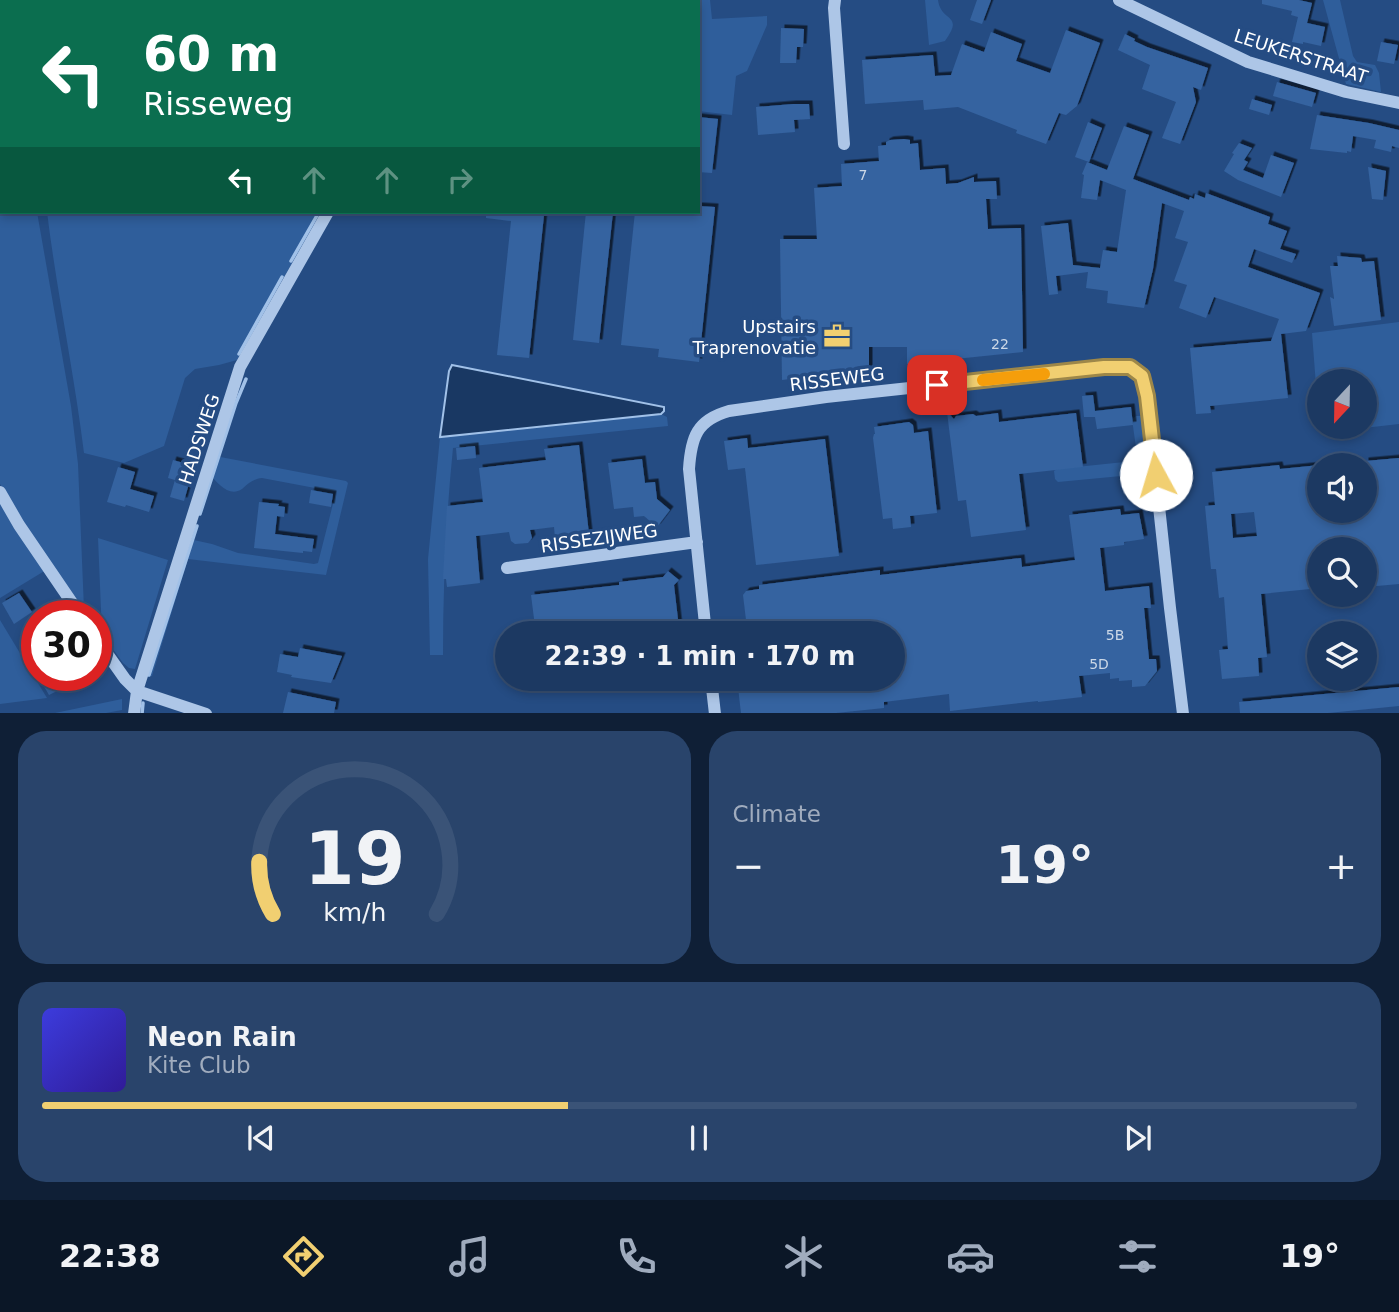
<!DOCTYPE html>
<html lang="en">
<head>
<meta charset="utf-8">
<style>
  :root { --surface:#1c3962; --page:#29446b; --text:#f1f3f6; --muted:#a0acbe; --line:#3a5377; --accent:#f1cf71 }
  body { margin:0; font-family:"DejaVu Sans",sans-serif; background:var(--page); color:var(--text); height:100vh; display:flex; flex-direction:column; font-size:26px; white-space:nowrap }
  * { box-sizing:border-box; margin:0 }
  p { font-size:23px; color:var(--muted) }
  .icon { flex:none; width:38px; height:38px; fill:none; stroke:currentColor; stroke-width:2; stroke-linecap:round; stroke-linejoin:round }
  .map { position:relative; height:713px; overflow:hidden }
  .sheet { display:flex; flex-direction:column; gap:18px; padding:18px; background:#0f1f36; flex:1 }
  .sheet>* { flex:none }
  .top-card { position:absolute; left:0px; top:0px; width:700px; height:214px; box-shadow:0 4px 10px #0003,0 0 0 2px var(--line); background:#0b6e4f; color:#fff; overflow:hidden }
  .needle { width:46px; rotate:202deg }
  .fabs { position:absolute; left:1307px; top:369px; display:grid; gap:14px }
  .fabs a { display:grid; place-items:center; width:70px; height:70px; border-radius:50%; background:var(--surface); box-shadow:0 4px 10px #0003,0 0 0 2px var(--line); font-size:35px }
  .speed { position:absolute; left:21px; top:600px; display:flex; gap:14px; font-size:35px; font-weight:700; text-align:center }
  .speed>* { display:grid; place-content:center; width:91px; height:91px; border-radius:50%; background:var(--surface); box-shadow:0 4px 10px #0003,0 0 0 2px var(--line); line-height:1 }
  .speed .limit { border:10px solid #d22; background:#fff; color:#111 }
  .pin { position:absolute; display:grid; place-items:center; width:60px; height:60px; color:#fff; margin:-30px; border-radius:14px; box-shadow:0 4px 10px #0006 }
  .me { position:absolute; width:77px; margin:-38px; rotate:354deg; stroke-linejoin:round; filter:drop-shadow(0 0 5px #0008) }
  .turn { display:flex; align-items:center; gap:24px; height:147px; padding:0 28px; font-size:32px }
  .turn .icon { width:91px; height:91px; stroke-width:2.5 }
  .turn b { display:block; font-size:49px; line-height:60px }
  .lanes { display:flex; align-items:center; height:66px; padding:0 28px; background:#0003; justify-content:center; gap:35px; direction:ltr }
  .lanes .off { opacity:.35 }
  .big { font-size:52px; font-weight:600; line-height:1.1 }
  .sheet .tile { flex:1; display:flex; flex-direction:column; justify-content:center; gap:10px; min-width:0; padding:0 24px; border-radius:28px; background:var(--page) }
  .sheet .dial { align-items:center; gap:0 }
  .dial svg { height:182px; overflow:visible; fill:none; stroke:var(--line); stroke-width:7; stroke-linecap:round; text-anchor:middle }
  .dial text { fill:var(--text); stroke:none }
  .song { display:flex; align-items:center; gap:21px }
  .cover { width:84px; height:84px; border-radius:10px; background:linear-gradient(135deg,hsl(240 70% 55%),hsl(250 70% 35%)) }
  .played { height:7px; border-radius:4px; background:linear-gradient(90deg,var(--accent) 40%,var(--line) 40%) }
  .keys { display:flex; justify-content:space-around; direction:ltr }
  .heat { display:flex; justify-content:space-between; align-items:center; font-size:38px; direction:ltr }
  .sheet .tiles { flex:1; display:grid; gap:18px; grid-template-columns:1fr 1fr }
  .tile:last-child { grid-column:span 2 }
  .trip { position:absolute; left:495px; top:621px; width:410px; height:70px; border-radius:35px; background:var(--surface); box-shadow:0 4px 10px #0003,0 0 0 2px var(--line); font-weight:600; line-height:70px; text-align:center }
  .dock { display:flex; height:112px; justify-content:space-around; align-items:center; background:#0b1727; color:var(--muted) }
  .dock .icon { width:49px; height:49px }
  .dock .selected { color:var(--accent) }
  .dock b { font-size:32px; color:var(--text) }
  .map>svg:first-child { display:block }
</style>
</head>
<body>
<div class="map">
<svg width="1399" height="714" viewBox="0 0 1399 714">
  <defs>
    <filter id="shadow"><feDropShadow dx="3.5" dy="-3.5" stdDeviation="0" flood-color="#0009"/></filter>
  </defs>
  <rect width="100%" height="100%" fill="#254c83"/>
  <path fill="#2f5e9b" d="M9 0H312V2H9Z
    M404 0H710L712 19 767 16V25L747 71 736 76 732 115 698 111V2H404Z
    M925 0H938C941 23 965 13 945 41L929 45Z
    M1323 0H1340L1353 56 1357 62 1375 65 1379 73 1381 92 1346 84Z
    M0 70H2V212H37L71 406 78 464 84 609 32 537 0 484Z
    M47 212H321L237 360 219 365 195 369 185 378 164 446 124 463 84 453C74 372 57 293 47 212Z
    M1399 322V424L1320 433V427H1365V382H1320L1319 425 1312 333Z
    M661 414 667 417 668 426 453 448C446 517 443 585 443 655H430L428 559 440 437Z
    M1136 416H1143L1150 484 1139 485 1132 475 1058 482 1055 479 1054 471 1057 469 1134 461 1137 455 1132 419Z
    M215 456 346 481 348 483 326 575 188 559 152 676 144 678 189 539 212 544 238 553 314 564 318 563 336 492 262 478C253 479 249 483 242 489 229 498 218 483 209 474Z
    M0 501 46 570 0 598Z
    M98 538 168 560 135 669 129 668 123 663 102 634Z
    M0 620 47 698 0 704Z
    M122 699V710L106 713H55Z"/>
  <path fill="#193863" stroke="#a1c1e8" stroke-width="2" d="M452 365 664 407V411L661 414 440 437 449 371Z"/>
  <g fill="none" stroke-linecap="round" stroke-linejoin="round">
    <path stroke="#a1c1e8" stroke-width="3.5" d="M308 0V2
      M291 261 319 212
      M239 354 282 277
      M200 514 236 403 246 379
      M149 675 197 526
      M142 714 143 703"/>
  </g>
  <path fill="#3563a0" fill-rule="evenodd" filter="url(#shadow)" d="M977 0H991L982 24 970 20Z
    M1262 0H1299L1312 3 1307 23 1325 27 1321 46 1303 42V44L1292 42 1298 17 1291 15 1292 11 1262 4Z
    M781 28 804 29 803 47H797L796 63H780Z
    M1066 30 1100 43 1077 106 1066 115 1059 113 1046 144 1016 133 1017 130 958 107 924 110 923 100 865 104 862 60 933 55 935 76 951 75 962 44 984 52 991 32 1022 44 1016 61 1050 73Z
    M1125 34 1135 39 1134 41 1147 47 1208 68 1201 90 1193 87 1196 102 1180 144 1162 138 1176 102 1142 89 1150 65 1118 50Z
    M1381 42 1398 45 1394 64 1377 61Z
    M1277 82 1316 93 1312 107 1273 96Z
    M1252 99 1272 105 1269 115 1249 109Z
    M793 104H809L810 119 794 120 795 132 758 135 756 107Z
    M1317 115 1369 123 1399 130V148L1392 146 1391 152 1374 148 1376 140 1353 136 1351 152 1347 151V153L1310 149Z
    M698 117 718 119 712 173 698 172Z
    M1088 122 1102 128 1089 162 1075 157Z
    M1124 126 1149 135 1133 179 1189 200 1190 197 1194 199 1195 194 1205 198 1206 193 1270 217 1268 224 1287 231 1280 249 1296 254 1292 263 1254 249 1248 267 1320 293 1306 331 1281 334 1288 398 1210 406 1211 413 1196 414 1190 348 1271 341 1279 319 1214 297 1206 318 1179 308 1187 285 1174 281 1188 242 1175 238 1184 211 1162 203 1153 269 1144 308 1107 303 1108 291 1086 288 1088 272 1056 276 1058 294 1049 295 1041 226 1068 223 1073 265 1100 268 1103 250 1117 252 1126 190 1100 180 1097 200 1081 198 1084 175 1082 174 1087 162 1107 170Z
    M904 139 910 140V144L918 143 920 170 945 168 946 184 958 183 974 177V182L996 181 997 199H986L988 229 1021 228 1023 352 907 364V347H869V369L842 373V377L828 379 827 374 782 380 780 239H817L814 188 842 186 841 164 879 161 878 146 886 145V142L890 140Z
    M1239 143 1252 148 1244 160 1248 162 1243 170 1263 178 1271 155 1294 163 1281 197 1238 180 1224 171 1234 154 1232 153Z
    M1368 167 1386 171 1383 200 1372 199Z
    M698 206 715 207 699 362 658 357 659 349 621 345 635 212H698Z
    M486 212H508L544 215 529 358 497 355 511 221 486 218Z
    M586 212H613L599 343 573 340Z
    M1337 256 1361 258 1362 262 1374 261 1381 320 1334 326 1330 297 1334 299 1330 266H1338Z
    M1093 395 1095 411 1131 407 1133 425 1097 429 1095 417H1084L1082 396Z
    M947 412 954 419 956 416 973 414 976 416 998 413 999 422 1076 413 1083 467 1019 474 1026 530 971 537 966 500 958 501Z
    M909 422 913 425 914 433 928 431 937 513 910 516 911 527 893 529 892 518 883 519 873 438 874 434H875L874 427Z
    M747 438 748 448 825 439 839 556 756 565 745 468 728 470 724 441Z
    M579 445 589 534 555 538 554 527 530 530 532 538 528 543 515 544 511 541 509 532 476 536 480 583 447 587 446 579H443L447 506 483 502 479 468 546 460 544 449Z
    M475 446 476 458 457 460 456 448Z
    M1399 458V584L1366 587 1365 550H1320V588L1261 594 1267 657 1258 658 1259 676 1222 679 1219 650 1228 649 1224 597 1219 598 1216 569H1211L1205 506 1215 505 1212 472 1279 465 1280 469 1320 465V511H1365V461ZM1254 512 1257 536 1233 538 1231 514Z
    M642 459 645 483 655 482 657 499 670 510 657 527 644 516 634 517 633 507 614 509 608 463Z
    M173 460 194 466 184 501 170 497 175 480 168 478Z
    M118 467 135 472 130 489 154 496 149 512 126 505 125 507 107 502Z
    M311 490 333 494 331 507 309 503Z
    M259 502 279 504 278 506 285 507 284 517 277 516 275 534 314 539 312 552 303 551V553L254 548Z
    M1120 509 1121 515 1139 513 1144 539 1124 542V545L1100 548 1105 591 1149 586 1151 608H1144L1149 659H1156L1157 671 1145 686 1132 687V680L1119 681V678L1110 679V673L1079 676 1082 697 1038 702V701L950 711 949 694 884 702V708L836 713H741L737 679H892V634H764L763 626 747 628 743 595 746 591 759 589V585L880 570V575L1021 558 1022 567 1075 560 1069 515Z
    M668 571 679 580 674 585 679 628 645 631V634H536L531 595 619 585V582L663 577Z
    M19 593 32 612 14 624 2 603Z
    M300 648 342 656 331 683 291 677 292 675 277 672 280 654 298 657Z
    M38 676H54L61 689 49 695Z
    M1399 687V706L1328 713H1240L1239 702Z
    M288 692 336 702 334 713H283Z"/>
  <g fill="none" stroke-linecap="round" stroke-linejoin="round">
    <path stroke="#adc6e7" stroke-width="12" d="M319 0V2
      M835 0 834 8 844 144
      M1119 0 1248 62 1346 92 1399 103
      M0 492 19 525 81 616
      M507 568 697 542
      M706 634 689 469C691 437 697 420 729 411L826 397 1104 367C1134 367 1138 365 1147 396L1170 608 1183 714
      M96 638 125 679 137 691 134 714
      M711 679 715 714
      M206 714 137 691 240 367 328 212"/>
  </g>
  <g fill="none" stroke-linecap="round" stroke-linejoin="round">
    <defs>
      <path id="route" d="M937 385 1104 367H1130L1142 376 1147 396 1156 475"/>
    </defs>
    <use href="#route" stroke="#9d8749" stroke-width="18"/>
    <use href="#route" stroke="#f1cf71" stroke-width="12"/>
    <path stroke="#f59e0b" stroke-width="12" d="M983 380 1044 374"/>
  </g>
  <defs>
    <symbol id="office-bare" viewBox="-9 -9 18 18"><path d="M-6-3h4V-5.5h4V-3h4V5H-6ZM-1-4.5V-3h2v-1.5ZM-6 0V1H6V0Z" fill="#f1cf71" stroke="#254c83" stroke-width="2.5" paint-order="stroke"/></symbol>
  </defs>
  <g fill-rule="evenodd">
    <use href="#office-bare" x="818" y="317" width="38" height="38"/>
  </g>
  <g text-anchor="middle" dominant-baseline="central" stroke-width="7" stroke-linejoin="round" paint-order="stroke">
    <g font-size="14" fill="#ccd8e7">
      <text x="863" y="175">7</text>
      <text x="1000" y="344">22</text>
      <text x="1115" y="635">5B</text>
      <text x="1099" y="664">5D</text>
    </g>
    <g font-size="18" fill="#fff" stroke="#254c83">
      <text transform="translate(1301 56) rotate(18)">LEUKERSTRAAT</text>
      <text transform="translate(837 379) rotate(-7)">RISSEWEG</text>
      <text transform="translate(199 439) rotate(-72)">HADSWEG</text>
      <text transform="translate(599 538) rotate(-8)">RISSEZIJWEG</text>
    </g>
    <g font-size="18" fill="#fff" stroke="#254c83" text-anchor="end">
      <text x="816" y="326">Upstairs<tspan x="816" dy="21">Traprenovatie</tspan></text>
    </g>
  </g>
</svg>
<div class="fabs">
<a><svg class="needle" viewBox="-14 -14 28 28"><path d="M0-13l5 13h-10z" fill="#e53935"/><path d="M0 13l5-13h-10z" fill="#a0acbe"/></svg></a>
<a><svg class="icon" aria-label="sound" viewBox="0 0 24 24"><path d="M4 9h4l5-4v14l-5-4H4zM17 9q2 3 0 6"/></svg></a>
<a><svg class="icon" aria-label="search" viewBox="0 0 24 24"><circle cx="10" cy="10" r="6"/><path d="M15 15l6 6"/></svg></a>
<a><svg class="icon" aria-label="layers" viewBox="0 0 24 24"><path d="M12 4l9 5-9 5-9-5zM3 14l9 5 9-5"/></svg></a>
</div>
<div class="speed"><div class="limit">30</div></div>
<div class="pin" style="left:937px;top:385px;background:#d93025"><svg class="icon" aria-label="arrive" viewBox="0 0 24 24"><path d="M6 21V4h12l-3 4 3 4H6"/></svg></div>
<svg class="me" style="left:1156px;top:475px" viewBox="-20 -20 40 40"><circle r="19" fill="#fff"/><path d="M0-13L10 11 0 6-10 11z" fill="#f1cf71"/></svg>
<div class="trip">22:39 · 1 min · 170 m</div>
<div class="top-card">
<div class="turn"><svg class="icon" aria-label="left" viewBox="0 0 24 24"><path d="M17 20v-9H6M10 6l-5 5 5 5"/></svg><div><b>60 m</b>Risseweg</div></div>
<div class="lanes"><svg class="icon" aria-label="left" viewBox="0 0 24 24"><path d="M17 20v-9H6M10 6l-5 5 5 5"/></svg><svg class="icon off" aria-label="ahead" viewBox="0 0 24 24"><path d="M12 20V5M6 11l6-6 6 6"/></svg><svg class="icon off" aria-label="ahead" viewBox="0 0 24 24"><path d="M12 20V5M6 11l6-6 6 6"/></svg><svg class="icon off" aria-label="right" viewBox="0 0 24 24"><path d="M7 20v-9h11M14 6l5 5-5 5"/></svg></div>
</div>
</div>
<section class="sheet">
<div class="tiles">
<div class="tile dial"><svg viewBox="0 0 100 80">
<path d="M14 69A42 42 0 1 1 86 69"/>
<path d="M14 69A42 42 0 0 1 8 46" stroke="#f1cf71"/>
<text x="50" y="56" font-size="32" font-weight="700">19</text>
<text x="50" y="72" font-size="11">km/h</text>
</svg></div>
<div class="tile"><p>Climate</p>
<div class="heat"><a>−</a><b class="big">19°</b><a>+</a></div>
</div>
<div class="tile">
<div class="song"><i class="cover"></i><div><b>Neon Rain</b><p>Kite Club</p></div></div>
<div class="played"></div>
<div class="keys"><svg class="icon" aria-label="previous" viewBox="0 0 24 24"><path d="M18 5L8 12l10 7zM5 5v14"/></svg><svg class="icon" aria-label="pause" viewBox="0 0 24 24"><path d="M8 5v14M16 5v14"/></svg><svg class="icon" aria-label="next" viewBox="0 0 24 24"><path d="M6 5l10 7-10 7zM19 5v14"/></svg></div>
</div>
</div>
</section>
<nav class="dock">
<b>22:38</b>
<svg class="icon selected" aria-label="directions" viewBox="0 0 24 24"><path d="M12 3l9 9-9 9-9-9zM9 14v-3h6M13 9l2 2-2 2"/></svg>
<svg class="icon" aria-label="music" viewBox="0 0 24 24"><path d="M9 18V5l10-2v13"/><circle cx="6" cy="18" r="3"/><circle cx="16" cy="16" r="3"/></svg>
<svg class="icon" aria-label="phone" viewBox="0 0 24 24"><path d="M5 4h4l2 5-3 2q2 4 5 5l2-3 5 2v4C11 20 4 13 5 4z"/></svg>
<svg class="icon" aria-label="climate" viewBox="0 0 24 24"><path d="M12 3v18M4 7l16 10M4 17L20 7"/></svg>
<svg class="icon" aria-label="car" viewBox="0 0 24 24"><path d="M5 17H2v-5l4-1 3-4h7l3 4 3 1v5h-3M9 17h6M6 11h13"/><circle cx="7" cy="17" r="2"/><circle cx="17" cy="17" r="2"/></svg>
<svg class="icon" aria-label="filters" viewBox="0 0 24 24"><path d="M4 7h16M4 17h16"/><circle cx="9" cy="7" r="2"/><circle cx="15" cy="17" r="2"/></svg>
<b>19°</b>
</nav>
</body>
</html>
